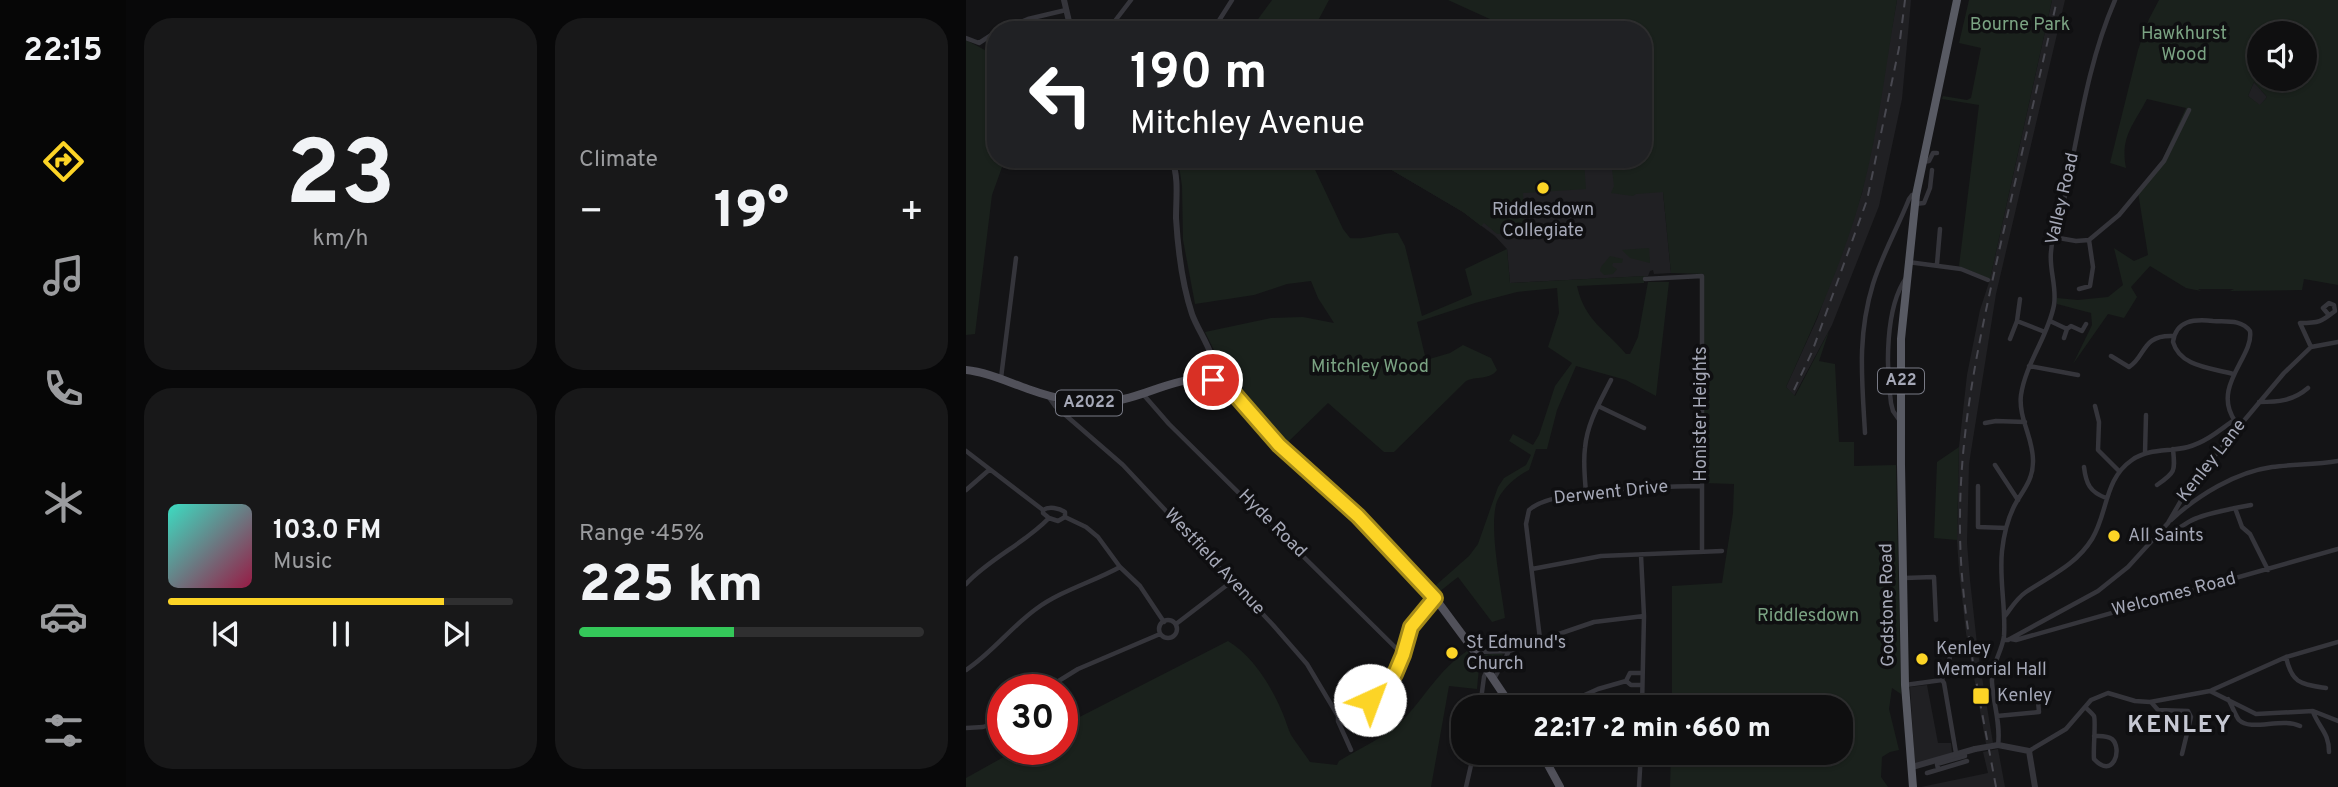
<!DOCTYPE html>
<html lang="en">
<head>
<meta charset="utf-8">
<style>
  :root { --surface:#0f0f10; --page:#181819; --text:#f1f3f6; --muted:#9b9c9f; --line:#2f2f30; --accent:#fcd426 }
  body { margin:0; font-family:Overpass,sans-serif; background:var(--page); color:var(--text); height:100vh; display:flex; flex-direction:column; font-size:26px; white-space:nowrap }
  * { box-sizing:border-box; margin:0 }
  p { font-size:23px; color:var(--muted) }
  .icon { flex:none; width:38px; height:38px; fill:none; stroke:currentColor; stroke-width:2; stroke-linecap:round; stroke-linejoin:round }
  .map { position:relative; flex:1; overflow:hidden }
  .panel { display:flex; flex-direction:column; gap:18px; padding:18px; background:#080809; width:840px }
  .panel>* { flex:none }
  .hud { position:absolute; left:21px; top:21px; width:665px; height:147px; border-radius:28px; box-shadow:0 2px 5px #0004,0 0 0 2px var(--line); background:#202124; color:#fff; overflow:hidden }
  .tools { position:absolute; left:1281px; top:21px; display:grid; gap:14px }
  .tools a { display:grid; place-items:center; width:70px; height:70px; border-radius:50%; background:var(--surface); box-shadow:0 2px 5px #0004,0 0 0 2px var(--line); font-size:35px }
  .speed { position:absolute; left:21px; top:674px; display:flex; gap:14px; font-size:35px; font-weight:700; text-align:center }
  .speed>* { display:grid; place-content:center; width:91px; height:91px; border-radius:50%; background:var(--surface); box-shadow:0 2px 5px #0004,0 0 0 2px var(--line); line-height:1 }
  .speed .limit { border:10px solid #d22; background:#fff; color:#111 }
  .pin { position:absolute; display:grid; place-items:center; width:60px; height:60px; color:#fff; margin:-30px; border:4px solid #fff; border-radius:50%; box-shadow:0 2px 7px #0007 }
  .me { position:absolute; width:77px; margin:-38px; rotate:43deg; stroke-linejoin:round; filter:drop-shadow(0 0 5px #0008) }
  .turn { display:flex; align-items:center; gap:24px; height:147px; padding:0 28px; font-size:32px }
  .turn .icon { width:91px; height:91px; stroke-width:2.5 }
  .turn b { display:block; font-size:49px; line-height:60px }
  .big { font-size:52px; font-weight:800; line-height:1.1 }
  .panel .card { flex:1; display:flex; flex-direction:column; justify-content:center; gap:10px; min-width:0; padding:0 24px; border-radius:28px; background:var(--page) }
  .panel .dial { align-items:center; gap:0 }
  .dial b { font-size:91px; line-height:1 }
  .song { display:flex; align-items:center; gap:21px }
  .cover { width:84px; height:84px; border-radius:10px; background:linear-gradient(135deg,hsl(170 70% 55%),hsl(340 70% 35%)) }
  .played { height:7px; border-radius:4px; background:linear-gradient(90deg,var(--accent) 80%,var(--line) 80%) }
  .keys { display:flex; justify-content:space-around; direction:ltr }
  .heat { display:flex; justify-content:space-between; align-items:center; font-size:38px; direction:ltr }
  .charge { height:10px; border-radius:5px; background:linear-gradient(90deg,#34c759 45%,var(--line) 0) }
  .panel .tiles { flex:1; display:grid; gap:18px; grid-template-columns:repeat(2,1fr) }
  .trip { position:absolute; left:485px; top:695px; width:402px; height:70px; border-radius:28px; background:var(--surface); box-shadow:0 2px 5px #0004,0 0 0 2px var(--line); font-weight:800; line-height:70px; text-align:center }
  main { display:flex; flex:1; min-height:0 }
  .menu { display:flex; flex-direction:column; width:126px; justify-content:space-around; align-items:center; background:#060606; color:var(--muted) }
  .menu .icon { width:49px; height:49px }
  .menu .selected { color:var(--accent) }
  .menu b { font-size:32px; color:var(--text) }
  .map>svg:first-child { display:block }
</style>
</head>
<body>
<main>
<nav class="menu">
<b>22:15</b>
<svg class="icon selected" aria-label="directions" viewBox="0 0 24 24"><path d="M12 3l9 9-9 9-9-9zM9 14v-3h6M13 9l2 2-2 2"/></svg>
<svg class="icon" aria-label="music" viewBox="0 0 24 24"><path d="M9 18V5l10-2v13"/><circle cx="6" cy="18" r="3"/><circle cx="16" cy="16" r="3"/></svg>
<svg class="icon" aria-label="phone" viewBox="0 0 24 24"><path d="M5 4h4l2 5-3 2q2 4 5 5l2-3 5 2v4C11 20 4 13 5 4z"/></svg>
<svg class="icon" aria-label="climate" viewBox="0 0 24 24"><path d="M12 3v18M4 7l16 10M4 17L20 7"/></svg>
<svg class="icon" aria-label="car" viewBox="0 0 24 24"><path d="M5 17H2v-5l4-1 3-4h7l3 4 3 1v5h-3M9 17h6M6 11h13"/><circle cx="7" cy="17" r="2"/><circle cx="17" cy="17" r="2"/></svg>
<svg class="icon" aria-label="filters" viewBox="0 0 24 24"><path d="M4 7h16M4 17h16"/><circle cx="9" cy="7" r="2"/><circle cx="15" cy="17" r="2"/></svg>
</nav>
<section class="panel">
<div class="tiles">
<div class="card dial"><b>23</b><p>km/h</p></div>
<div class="card"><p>Climate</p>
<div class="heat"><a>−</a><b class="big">19°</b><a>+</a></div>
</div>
<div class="card">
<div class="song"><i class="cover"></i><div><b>103.0 FM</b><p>Music</p></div></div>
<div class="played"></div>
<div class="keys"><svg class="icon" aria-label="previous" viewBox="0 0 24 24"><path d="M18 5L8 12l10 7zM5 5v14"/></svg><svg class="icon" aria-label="pause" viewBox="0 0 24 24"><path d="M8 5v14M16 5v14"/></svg><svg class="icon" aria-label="next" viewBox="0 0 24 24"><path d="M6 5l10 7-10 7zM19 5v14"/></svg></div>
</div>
<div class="card"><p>Range · 45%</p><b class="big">225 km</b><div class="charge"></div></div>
</div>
</section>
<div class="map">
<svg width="1372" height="787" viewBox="0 0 1372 787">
  <rect width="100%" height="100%" fill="#141416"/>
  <path fill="#202023" d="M931 0H945L936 99 913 206 866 325 828 396 820 387 851 319 896 193Z
    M1086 0H1099L1030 294 1003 464 1001 543 1004 580 1012 653 1027 743 1020 744 1000 633 993 571 991 540 993 447 1001 375 1014 310 1024 279Z
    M1288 82 1301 97 1294 106 1282 96Z
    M407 159H677L697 192 705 273 688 274 687 270 684 271 682 276 544 283 541 249 529 236 497 212Z
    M961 685 972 743H985L986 753 949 766 944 687Z
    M1032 749 1039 787H955L1022 773 1017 752Z"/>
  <path fill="#1a211c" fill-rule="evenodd" d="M306 0H363L347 30H284Z
    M482 0H931C920 63 913 127 897 189 879 257 849 323 820 387L829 396 863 331 853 361 869 364 873 442H888V466L930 465 935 694 926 688 923 709 933 750 924 752 916 757 915 777 922 787H704L705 753 875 752V707H706V586L756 583 767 513 768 484 738 483V274L705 273 697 192 670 194 667 196 645 193 648 186 645 160 618 161 620 189 557 193 559 232 531 234 518 223 515 226 497 212 407 159H677V30H548Z
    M1003 0H1086L1024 279 993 266 1013 105 976 99 977 96 1001 100 1005 98 1015 48 993 43Z
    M1193 0H1372V285L1338 279 1336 290 1264 291 1268 289H1232L1235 291 1220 288 1184 266 1165 287 1171 297 1158 318 1142 314 1107 364 1126 325 1125 313 1091 304V298L1112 300 1142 297 1157 285 1148 248 1168 261 1182 255 1172 192 1196 160 1220 108 1181 99C1167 126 1154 137 1160 168L1144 163 1172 50 1183 19ZM1293 33H1339V79H1293ZM1288 82 1301 97 1294 105 1282 96Z
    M0 40 30 56V159H39L26 195 9 334 0 335Z
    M212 159H344L377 229 384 238C401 240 416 232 432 233L439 246 456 316 506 295 499 269 541 249 544 283 679 276 678 283 611 286C619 321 638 328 660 354H664L672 337 682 282H703L690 396 660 380 610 366 591 410 581 449H570L563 470C551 476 539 486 532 499 521 522 536 591 539 618L526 622 492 577 473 592 469 586 503 556 512 544 532 487 538 478 560 465 565 455 543 441 547 434 567 445 573 435 589 386 606 363 582 347 593 313 591 288 551 292 509 303 451 322 460 360 484 353 497 345 525 358 531 370C524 380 510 376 500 381L428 452H418L362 403 321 443 286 409 262 378 239 332 305 318 337 317 368 323 352 298 345 281 321 284 288 295 229 304 217 240 216 186Z
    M683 248 684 263 664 258 656 250Z
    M644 256 657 259 656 263H647L646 266 651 269 647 274 638 275 634 271 635 267Z
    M993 447 991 540 968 538 971 462Z
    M262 641C287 656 306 687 317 714 320 721 322 729 325 735 331 744 338 753 344 762L371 765 373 761C394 748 420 737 438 719 461 694 472 671 501 651L513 668 511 689 483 686 465 787H0V778L52 749H96V726Z
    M535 653 537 655 527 672 516 655Z"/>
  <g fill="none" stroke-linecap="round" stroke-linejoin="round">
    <path stroke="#35353b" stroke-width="4.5" d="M35 30 62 19 100 10
      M142 30 165 0
      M247 30 266 0
      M0 38 13 43 30 32
      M957 162 963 161 967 153H971
      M949 204 958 203 964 188 966 170
      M1087 237 1110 241 1123 240 1153 215 1198 161 1223 110
      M942 262 995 269 1022 280
      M971 264 974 229
      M679 279 736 276V551
      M1113 289 1124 286 1127 267 1123 240
      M1051 321 1079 332
      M1084 321 1101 329 1098 338
      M1101 329 1105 326 1116 331 1120 324
      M1044 339 1051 321 1054 299
      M1345 347 1334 323C1353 323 1355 322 1369 311L1368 305 1363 303 1357 308 1362 314
      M1145 356 1163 367C1180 357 1175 334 1208 336
      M1063 366 1112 375
      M1267 374C1246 368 1214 367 1207 342 1210 320 1228 319 1247 321 1260 322 1275 319 1284 331 1288 357 1245 386 1269 421
      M35 378 50 258
      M176 393 203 424 437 655
      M82 396 89 406 157 465 307 625 341 664 372 716V721L385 750
      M1293 402C1312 402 1327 401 1342 388
      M632 406 678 428
      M1129 406 1133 422 1132 450 1153 471
      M934 421 927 411 925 403C920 368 919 308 940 278
      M1019 423 1030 421 1059 422
      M899 433C896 380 891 336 907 284 916 255 932 227 943 199L946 195H949
      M0 451 77 510V513L83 518 92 521 99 517V512C93 508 83 506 77 510
      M1179 453 1180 415
      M1029 465 1052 500
      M1118 467C1120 484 1124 492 1140 498
      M1191 485C1210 472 1209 471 1207 449
      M1012 486V527L1040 528
      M0 490 23 470
      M620 493C619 479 617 463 619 448 621 423 634 402 645 380
      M1269 508 1285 505
      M99 517 120 527 132 537 154 567 174 586 198 622
      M1205 520C1232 495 1270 472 1306 467 1328 464 1350 465 1372 461
      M1195 530C1209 536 1218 522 1231 518 1243 513 1257 511 1269 508L1276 527 1284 534 1302 570
      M675 555 678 616 676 707
      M566 569 635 556 756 551
      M938 578 968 577 970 620
      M0 584C24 558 58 544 83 518
      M1039 616C1045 608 1051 598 1060 592 1084 576 1110 565 1126 539 1142 513 1138 479 1166 460 1183 448 1203 452 1222 447 1240 442 1254 430 1268 420
      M193 629a9 9 0 1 1 18 0a9 9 0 1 1-18 0Z
      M210 624 265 582
      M574 639 560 524 563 510C587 487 699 487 735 486
      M1045 639 1050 640 1372 549
      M1038 640H1042L1132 591 1162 567 1202 523 1224 485 1318 373 1345 347 1372 342
      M509 652 543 651 628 622 678 616
      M1320 657C1326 684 1335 684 1360 688
      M0 670C26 653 45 627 70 609 96 590 127 582 154 567
      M528 679 543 651
      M976 680 986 651
      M660 681 665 685H676
      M939 685 976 680 978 683 990 753
      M78 690 112 669 194 634
      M1246 690 1320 657 1372 642
      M1262 699C1266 705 1269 715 1273 720 1285 732 1315 717 1334 726
      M1185 702 1192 710 1222 711 1225 717 1216 754
      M514 707 518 677 521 670
      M592 707 632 689 660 681 664 673H676
      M1119 707C1121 709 1127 714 1128 716 1130 721 1127 750 1128 759 1147 780 1157 749 1146 739 1141 735 1133 736 1128 736
      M1347 712C1354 729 1363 733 1363 752
      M372 716 376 717 404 700 422 684 434 663 445 627 469 598
      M1031 716 1073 712 1072 701
      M0 728 17 727 37 720
      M1032 745C1035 724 1027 703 1026 682 1025 665 1036 652 1038 636 1040 608 1033 580 1036 551 1038 533 1042 516 1051 501 1059 488 1067 478 1067 462 1068 439 1052 418 1055 395 1060 362 1082 337 1088 305 1091 287 1083 269 1085 252 1086 233 1095 215 1099 196 1113 130 1122 62 1149 0
      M1063 751 1100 729 1125 700 1142 693 1169 701 1184 702 1244 691 1290 714 1347 711 1372 721
      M972 769 971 764 999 756 998 752
      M961 773 1001 761
      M500 787 508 752
      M673 787 675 752"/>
    <path stroke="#35353b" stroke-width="6" d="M98 0 105 30
      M206 159C213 179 210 198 210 218 212 251 216 284 226 314 233 334 254 359 247 380
      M1032 745 1063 751 1069 787
      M946 767 1009 749"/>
    <path stroke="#51515a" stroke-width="8" d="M0 370C21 372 42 382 62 389 90 399 117 405 147 401 186 397 228 362 265 390L313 445 379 503 420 544 469 598 509 652 546 707
      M575 752 594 787"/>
    <path stroke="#585a63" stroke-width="8" d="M947 787 939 685 935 465V339L950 195 991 0"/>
    <path stroke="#484850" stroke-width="2" stroke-dasharray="9 7" stroke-linecap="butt" d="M828 390 846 352 901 200 933 48 939 0
      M1030 787C1014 699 993 609 994 520 994 423 1015 331 1036 238 1055 158 1073 79 1091 0"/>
    <path stroke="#35353b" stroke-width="6" d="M1009 749 1032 745"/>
  </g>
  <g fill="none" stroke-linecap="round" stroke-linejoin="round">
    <defs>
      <path id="route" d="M247 380 265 390 313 445 392 516 469 598 445 627 437 655 429 674 422 684 404 700"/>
    </defs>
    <use href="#route" stroke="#a48a19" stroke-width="18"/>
    <use href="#route" stroke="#fcd426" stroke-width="12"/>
  </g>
  <g fill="#fcd426" stroke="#0f0f11" stroke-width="2.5">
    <circle cx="577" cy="188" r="7"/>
    <circle cx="1148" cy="536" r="7"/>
    <circle cx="486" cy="653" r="7"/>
    <circle cx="956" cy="659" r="7"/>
    <rect x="1006" y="687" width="18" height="18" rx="3.5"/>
  </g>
  <g text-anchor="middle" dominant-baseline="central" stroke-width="7" stroke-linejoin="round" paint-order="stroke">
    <g fill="#0f0f11" stroke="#787a85" stroke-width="2">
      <rect x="912" y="368.5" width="46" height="25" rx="5"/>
      <rect x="90" y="390.5" width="66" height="25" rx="5"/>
    </g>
    <g font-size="16" font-weight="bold" fill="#a5a8b7">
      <text x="935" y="381">A22</text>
      <text x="123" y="403">A2022</text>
    </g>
    <g font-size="18" fill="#7ba383" stroke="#0f0f11">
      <text x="1054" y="25">Bourne Park</text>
      <text x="1218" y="34">Hawkhurst<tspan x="1218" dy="21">Wood</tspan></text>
      <text x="404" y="367">Mitchley Wood</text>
      <text x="842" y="616">Riddlesdown</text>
    </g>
    <g font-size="18" fill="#a5a8b7" stroke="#0f0f11">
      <text transform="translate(1097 199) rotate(-77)">Valley Road</text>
      <text transform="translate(735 414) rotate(-90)">Honister Heights</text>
      <text transform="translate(1246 461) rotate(-52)">Kenley Lane</text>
      <text transform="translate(645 493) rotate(-6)">Derwent Drive</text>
      <text transform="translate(306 524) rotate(45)">Hyde Road</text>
      <text transform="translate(248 562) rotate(47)">Westfield Avenue</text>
      <text transform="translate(1208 595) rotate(-15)">Welcomes Road</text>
      <text transform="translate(922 605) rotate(-91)">Godstone Road</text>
    </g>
    <g font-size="18" fill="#a5a8b7" stroke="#0f0f11" text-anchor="start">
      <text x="577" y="210" text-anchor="middle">Riddlesdown<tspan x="577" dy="21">Collegiate</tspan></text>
      <text x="1162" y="536">All Saints</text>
      <text x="500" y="643">St Edmund's<tspan x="500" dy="21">Church</tspan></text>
      <text x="970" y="649">Kenley<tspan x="970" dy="21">Memorial Hall</tspan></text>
      <text x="1031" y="696">Kenley</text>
    </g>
    <g font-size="24" font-weight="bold" letter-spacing="2" fill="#c6c8d3" stroke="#0f0f11">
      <text x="1214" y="726">KENLEY</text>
    </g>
  </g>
</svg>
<div class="tools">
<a><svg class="icon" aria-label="sound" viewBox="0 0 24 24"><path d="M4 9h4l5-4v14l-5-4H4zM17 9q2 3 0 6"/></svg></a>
</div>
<div class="speed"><div class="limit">30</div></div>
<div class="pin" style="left:247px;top:380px;background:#d93025"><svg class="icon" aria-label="arrive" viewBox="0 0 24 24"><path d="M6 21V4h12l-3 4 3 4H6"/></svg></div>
<svg class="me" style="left:404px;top:700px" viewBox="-20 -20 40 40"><circle r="19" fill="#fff"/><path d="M0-13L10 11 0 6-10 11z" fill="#fcd426"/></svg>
<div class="trip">22:17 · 2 min · 660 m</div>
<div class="hud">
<div class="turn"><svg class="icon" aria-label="left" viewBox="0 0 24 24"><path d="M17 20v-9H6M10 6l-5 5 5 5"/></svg><div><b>190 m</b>Mitchley Avenue</div></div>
</div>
</div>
</main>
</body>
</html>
